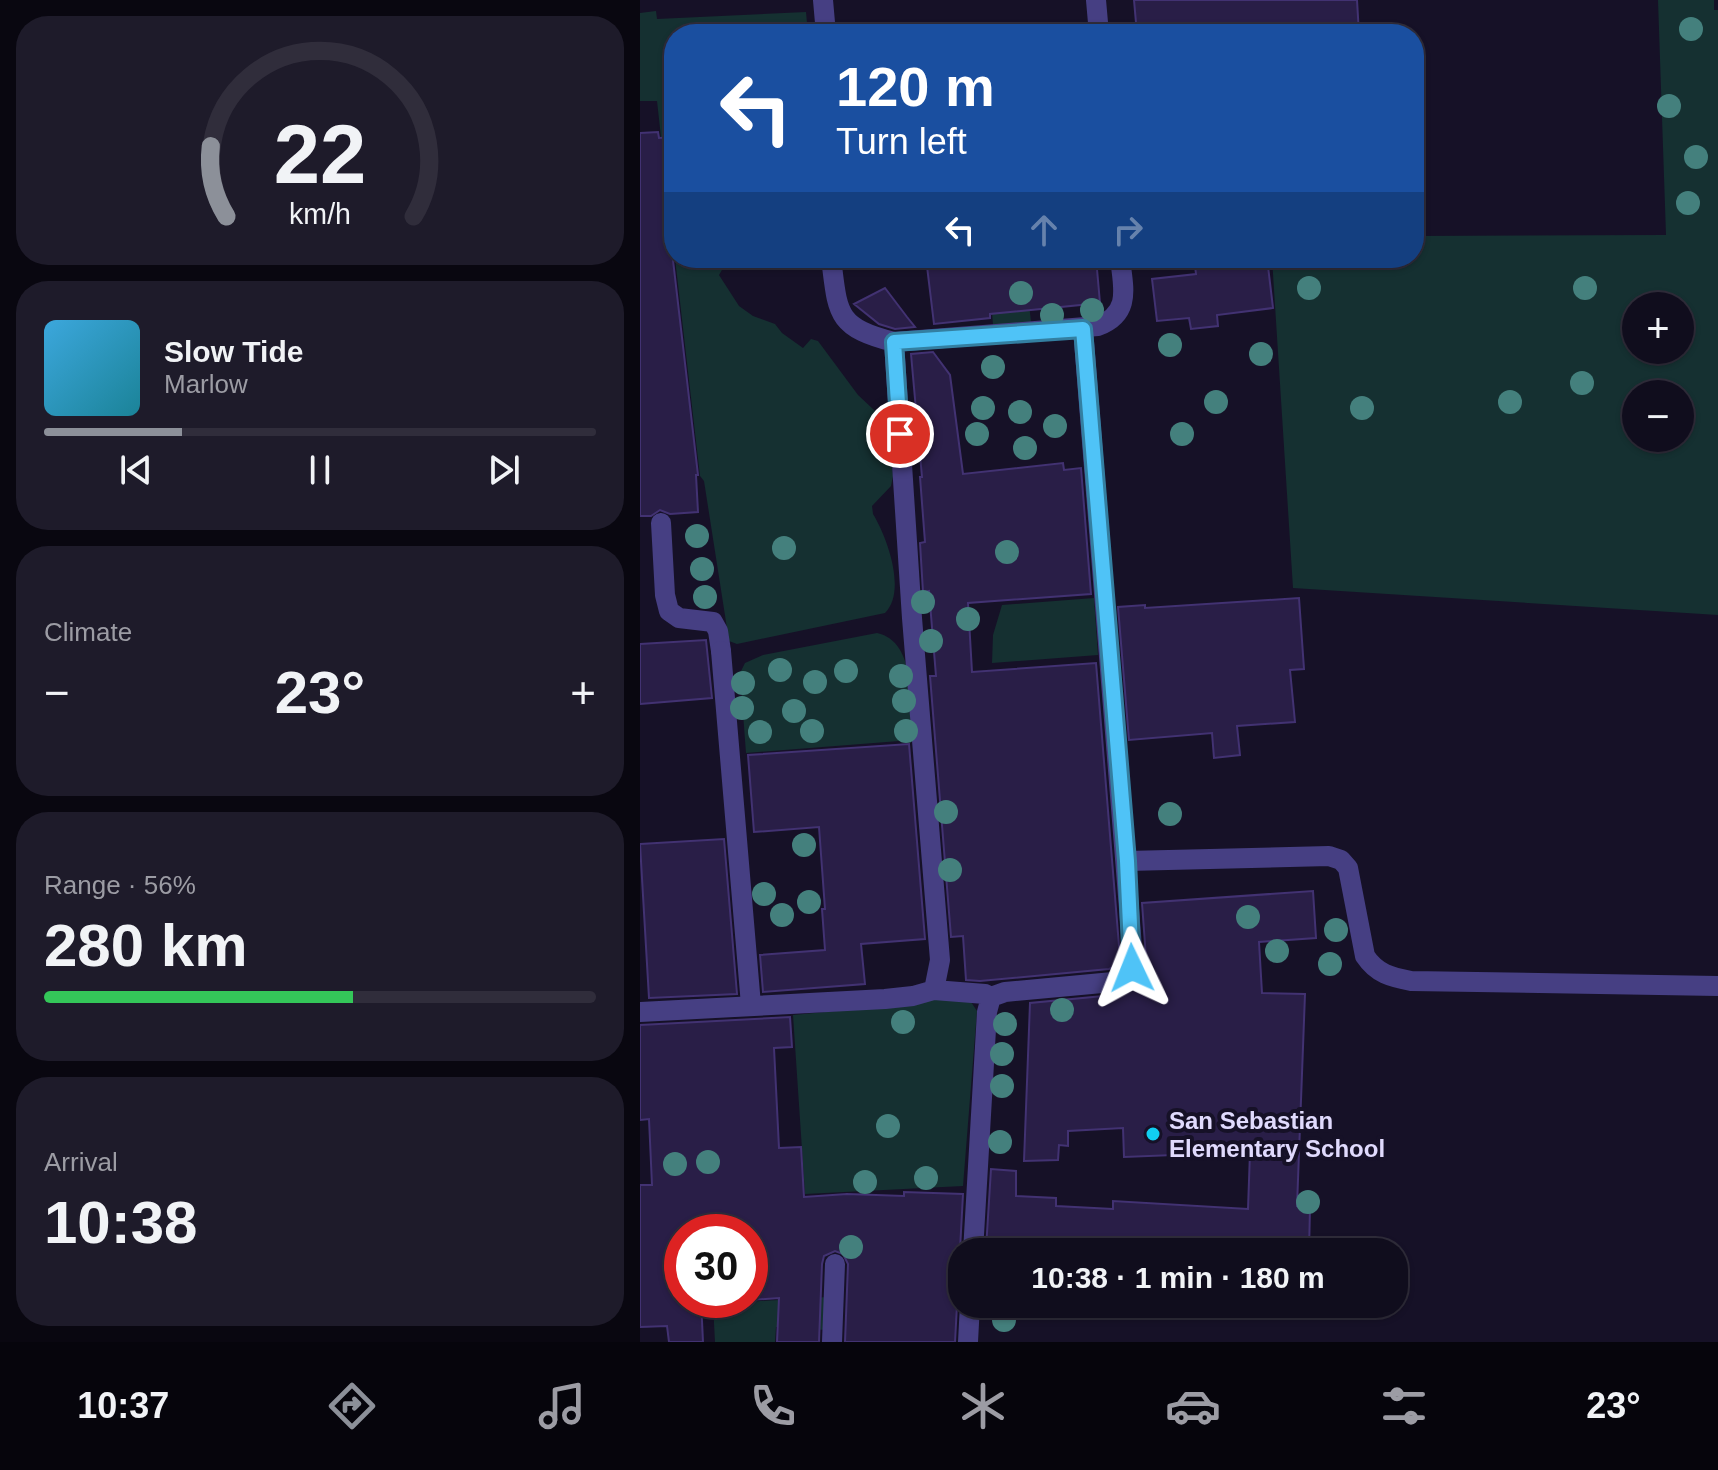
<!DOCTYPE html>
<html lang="en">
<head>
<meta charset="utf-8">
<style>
  :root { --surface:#100d1d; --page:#1e1b2a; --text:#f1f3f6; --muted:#9c9ca4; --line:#302d3b; --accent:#8c9099 }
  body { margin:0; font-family:Helvetica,sans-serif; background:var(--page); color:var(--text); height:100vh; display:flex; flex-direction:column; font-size:30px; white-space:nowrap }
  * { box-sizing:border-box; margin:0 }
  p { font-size:26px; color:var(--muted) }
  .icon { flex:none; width:44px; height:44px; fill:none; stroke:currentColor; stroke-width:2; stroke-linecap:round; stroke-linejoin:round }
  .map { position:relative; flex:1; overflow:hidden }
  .details { display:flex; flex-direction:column; gap:16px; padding:16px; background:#090710; width:640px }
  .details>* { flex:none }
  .top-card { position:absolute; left:24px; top:24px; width:760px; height:244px; border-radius:32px; box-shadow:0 2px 6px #0004,0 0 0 2px var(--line); background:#1a4fa0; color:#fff; overflow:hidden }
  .controls { position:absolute; left:982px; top:292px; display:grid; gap:16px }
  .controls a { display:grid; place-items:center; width:72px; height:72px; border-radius:50%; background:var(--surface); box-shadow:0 2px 6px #0004,0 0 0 2px var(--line); font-size:40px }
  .speed { position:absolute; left:24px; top:1214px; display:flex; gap:16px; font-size:40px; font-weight:700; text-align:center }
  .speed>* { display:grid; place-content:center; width:104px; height:104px; border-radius:50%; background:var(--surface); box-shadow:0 2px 6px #0004,0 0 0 2px var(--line); line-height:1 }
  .speed .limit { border:12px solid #d22; background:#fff; color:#111 }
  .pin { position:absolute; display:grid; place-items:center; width:68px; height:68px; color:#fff; margin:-34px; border:4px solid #fff; border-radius:50%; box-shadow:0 2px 8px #0007 }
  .me { position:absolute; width:88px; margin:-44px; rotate:358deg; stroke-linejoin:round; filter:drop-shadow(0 0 6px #0008) }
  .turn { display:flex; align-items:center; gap:28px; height:168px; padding:0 40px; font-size:36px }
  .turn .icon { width:104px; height:104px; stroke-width:2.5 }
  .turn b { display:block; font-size:56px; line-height:68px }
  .lanes { display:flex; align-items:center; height:76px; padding:0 40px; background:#0003; justify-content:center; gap:40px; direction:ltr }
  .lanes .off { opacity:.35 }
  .big { font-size:60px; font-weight:700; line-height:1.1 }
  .details .widget { flex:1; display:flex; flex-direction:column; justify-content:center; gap:12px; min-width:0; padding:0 28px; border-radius:32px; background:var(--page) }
  .details .dial { align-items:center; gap:0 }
  .dial svg { height:208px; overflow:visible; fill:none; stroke:var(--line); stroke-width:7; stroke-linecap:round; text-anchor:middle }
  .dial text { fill:var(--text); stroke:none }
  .song { display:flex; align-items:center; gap:24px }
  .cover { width:96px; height:96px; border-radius:12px; background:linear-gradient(135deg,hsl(200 70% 55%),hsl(190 70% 35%)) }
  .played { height:8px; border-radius:4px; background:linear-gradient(90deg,var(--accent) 25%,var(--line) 25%) }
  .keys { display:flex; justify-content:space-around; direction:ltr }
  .heat { display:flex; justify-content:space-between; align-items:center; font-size:44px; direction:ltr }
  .charge { height:12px; border-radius:6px; background:linear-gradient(90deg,#34c759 56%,var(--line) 0) }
  .trip { position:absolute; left:308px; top:1238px; width:460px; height:80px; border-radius:32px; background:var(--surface); box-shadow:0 2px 6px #0004,0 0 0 2px var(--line); font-weight:700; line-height:80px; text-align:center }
  .tabs { display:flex; height:128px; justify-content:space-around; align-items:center; background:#06050c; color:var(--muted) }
  .tabs .icon { width:56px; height:56px }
  .tabs .selected { color:var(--accent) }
  .tabs b { font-size:36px; color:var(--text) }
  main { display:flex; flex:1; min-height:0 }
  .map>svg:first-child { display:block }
</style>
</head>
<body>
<main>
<section class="details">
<div class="widget dial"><svg viewBox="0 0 100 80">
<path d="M14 69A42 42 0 1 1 86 69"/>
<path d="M14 69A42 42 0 0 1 8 42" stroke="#8c9099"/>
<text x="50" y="56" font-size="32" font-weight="700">22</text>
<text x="50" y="72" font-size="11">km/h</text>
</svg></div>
<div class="widget">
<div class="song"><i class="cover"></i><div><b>Slow Tide</b><p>Marlow</p></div></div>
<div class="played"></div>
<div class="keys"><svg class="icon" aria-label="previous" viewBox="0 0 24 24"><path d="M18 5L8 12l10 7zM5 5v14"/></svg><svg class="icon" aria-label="pause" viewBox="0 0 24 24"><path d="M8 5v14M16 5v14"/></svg><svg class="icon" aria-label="next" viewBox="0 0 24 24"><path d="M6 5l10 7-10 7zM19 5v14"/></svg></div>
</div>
<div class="widget"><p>Climate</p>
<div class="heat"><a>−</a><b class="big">23°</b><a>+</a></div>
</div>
<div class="widget"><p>Range · 56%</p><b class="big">280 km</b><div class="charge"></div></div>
<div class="widget"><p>Arrival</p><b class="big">10:38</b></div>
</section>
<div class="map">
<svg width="1078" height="1342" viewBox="0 0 1078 1342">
  <rect width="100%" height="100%" fill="#161127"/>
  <path fill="#153031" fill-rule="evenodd" d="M1018 0H1074V10H1078V615L653 588 632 258H774V236L1026 235ZM996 306H1040V350H996ZM996 394H1040V438H996Z
    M16 11 17 19 166 12 168 34H34V136L21 137 17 101H0V13Z
    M35 258H130L86 263 79 275 99 306 113 316 135 324 142 333 163 348 171 339 178 341 218 395 249 424 253 476 251 486 232 506 233 514C247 537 267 591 245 613L97 644 89 641 64 481 60 476Z
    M384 258 391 322 353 325 352 312Z
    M454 598 458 655 352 663 353 635 362 605Z
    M237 633C278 642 269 706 272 740L106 753 100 673 105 663 123 655Z
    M297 998 331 1002 337 1011 323 1186 165 1194 153 1015 250 1006Z
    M187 1297 185 1330 136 1327 135 1342H75L73 1304Z"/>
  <path fill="#291e47" stroke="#423272" stroke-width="2" d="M494 0H717L719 34H497Z
    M18 132 19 138 34 137V199L26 200 58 475H56L58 512 30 514 20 510 11 516H0V133Z
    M286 258H456L460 303 350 314V318L294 324Z
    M554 258H627L633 308 577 315 578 326 551 329 549 318 517 321 512 279 556 274Z
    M245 288 267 317 275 327 255 329 239 324 214 304Z
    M293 352 310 375 323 474 423 463 424 470 441 468 451 594 328 603 332 672 456 663 480 958 478 965 469 969 340 981 326 980 323 936 311 937 290 676H296L289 591 283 592 280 543 285 542 280 477H282L271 354Z
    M659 598 664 669 650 670 655 722 597 726 600 755 574 758 572 733 489 740 478 607 505 605V608Z
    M66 640 72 698 0 704V644Z
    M269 744 285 939 221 944 225 984 123 992 120 955 185 950 182 909H185L179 827 114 832 108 755Z
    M84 839 97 994 9 998 0 844Z
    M673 891 676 938 619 942 622 993 665 994 657 1206 670 1207 669 1252H487L413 1248V1252H393L346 1249 351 1169 376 1171V1196L416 1198V1206L473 1209V1201L608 1209 610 1152 484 1157 483 1128 428 1131V1146L419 1145 418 1160 384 1161 390 1003 474 995 499 983 506 958 502 903Z
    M150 1017 152 1047 134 1048 139 1148 161 1147 164 1197 207 1194 264 1196V1192L323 1194 315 1342H205L208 1264 203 1254 195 1251 184 1256 182 1264 179 1342H137L139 1298 110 1300V1232H42V1300H61L63 1342H29L27 1326 0 1327V1185H12L9 1119 0 1120V1025Z"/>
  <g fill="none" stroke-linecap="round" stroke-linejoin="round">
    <path stroke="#463f83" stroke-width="20" d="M21 523 25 595 29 611 39 618 73 622 78 631 81 651
      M192 1342 195 1264"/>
    <path stroke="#463f83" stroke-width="20" d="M183 0 186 34
      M456 0 459 34
      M191 258C198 313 195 327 254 342L458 326C492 313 483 287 480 258
      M254 342 272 618 300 960 294 990
      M81 651 111 1005
      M487 861 689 856 701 860 708 868 725 956C737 974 751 977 771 981L1078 986
      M0 1012 245 999 273 996 294 990 345 994 351 997 365 992 473 982 489 974 493 959 443 329
      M333 1252 347 1012 351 997
      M328 1342 330 1304"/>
  </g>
  <g fill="#44807d">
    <circle cx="1051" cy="29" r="12"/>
    <circle cx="1029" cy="106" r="12"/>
    <circle cx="1056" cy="157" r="12"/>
    <circle cx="1048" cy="203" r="12"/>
    <circle cx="669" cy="288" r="12"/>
    <circle cx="945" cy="288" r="12"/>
    <circle cx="381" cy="293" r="12"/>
    <circle cx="452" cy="310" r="12"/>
    <circle cx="412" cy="315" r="12"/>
    <circle cx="530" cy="345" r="12"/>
    <circle cx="621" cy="354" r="12"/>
    <circle cx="353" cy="367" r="12"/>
    <circle cx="942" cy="383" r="12"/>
    <circle cx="576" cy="402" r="12"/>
    <circle cx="870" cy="402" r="12"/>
    <circle cx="343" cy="408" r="12"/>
    <circle cx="722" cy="408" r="12"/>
    <circle cx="380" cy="412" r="12"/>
    <circle cx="415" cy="426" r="12"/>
    <circle cx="337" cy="434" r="12"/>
    <circle cx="542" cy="434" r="12"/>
    <circle cx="385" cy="448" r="12"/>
    <circle cx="57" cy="536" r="12"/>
    <circle cx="144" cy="548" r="12"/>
    <circle cx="367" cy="552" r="12"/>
    <circle cx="62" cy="569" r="12"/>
    <circle cx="65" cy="597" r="12"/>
    <circle cx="283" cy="602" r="12"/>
    <circle cx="328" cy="619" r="12"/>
    <circle cx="291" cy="641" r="12"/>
    <circle cx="140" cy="670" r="12"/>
    <circle cx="206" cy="671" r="12"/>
    <circle cx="261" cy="676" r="12"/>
    <circle cx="175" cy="682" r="12"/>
    <circle cx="103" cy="683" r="12"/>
    <circle cx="264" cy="701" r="12"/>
    <circle cx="102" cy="708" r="12"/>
    <circle cx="154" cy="711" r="12"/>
    <circle cx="172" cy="731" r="12"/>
    <circle cx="266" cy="731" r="12"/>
    <circle cx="120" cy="732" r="12"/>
    <circle cx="306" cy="812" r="12"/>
    <circle cx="530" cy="814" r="12"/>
    <circle cx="164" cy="845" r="12"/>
    <circle cx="310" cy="870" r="12"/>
    <circle cx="124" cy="894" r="12"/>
    <circle cx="169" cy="902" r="12"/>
    <circle cx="142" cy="915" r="12"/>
    <circle cx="608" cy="917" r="12"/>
    <circle cx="696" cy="930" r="12"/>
    <circle cx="637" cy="951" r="12"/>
    <circle cx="690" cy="964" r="12"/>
    <circle cx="422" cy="1010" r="12"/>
    <circle cx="263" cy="1022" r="12"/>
    <circle cx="365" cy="1024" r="12"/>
    <circle cx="362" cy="1054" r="12"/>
    <circle cx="362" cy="1086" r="12"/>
    <circle cx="248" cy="1126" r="12"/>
    <circle cx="360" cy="1142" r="12"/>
    <circle cx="68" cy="1162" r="12"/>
    <circle cx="35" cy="1164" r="12"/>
    <circle cx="286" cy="1178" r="12"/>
    <circle cx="225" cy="1182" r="12"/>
    <circle cx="668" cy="1202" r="12"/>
    <circle cx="211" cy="1247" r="12"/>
    <circle cx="364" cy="1320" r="12"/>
  </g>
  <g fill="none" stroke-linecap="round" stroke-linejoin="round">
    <defs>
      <path id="route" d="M260 434 254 342 443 329 487 861 492 968"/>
    </defs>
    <use href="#route" stroke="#337fa1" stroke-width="20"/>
    <use href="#route" stroke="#4fc3f7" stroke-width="14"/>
  </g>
  <circle fill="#11cef1" stroke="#161127" stroke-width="3" cx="513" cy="1134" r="8"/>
  <g text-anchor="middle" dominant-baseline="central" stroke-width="8" stroke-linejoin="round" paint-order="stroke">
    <g font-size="24" font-weight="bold" fill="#e0dafd" stroke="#161127" text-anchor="start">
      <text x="529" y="1120">San Sebastian<tspan x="529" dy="28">Elementary School</tspan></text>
    </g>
  </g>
</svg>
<div class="controls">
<a>+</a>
<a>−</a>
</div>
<div class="speed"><div class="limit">30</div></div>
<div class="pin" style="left:260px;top:434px;background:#d93025"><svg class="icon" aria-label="arrive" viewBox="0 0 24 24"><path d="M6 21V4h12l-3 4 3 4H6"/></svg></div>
<svg class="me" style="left:492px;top:968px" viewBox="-20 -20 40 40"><path d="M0-17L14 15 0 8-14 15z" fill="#4fc3f7" stroke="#fff" stroke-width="4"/></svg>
<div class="trip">10:38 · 1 min · 180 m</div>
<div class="top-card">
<div class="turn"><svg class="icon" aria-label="left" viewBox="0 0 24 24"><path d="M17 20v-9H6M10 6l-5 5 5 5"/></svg><div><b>120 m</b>Turn left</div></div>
<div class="lanes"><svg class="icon" aria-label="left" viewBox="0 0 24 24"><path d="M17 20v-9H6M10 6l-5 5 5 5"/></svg><svg class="icon off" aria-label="ahead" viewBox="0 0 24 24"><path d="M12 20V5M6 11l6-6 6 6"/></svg><svg class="icon off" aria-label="right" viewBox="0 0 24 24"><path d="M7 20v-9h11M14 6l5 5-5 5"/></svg></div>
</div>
</div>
</main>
<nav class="tabs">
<b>10:37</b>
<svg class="icon selected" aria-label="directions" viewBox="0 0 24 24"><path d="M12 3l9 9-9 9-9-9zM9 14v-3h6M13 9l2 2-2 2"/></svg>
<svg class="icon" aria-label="music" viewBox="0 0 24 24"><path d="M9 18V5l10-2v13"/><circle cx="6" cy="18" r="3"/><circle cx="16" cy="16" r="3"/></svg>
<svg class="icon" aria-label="phone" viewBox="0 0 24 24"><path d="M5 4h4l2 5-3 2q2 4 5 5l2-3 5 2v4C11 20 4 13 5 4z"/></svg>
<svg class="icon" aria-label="climate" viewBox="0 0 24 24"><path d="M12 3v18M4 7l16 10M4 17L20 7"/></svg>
<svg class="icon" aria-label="car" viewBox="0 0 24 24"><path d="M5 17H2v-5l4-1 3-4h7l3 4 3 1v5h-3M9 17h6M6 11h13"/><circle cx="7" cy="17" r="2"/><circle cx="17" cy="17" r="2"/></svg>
<svg class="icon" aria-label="filters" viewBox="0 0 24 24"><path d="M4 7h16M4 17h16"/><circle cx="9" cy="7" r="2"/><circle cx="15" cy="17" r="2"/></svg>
<b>23°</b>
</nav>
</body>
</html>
